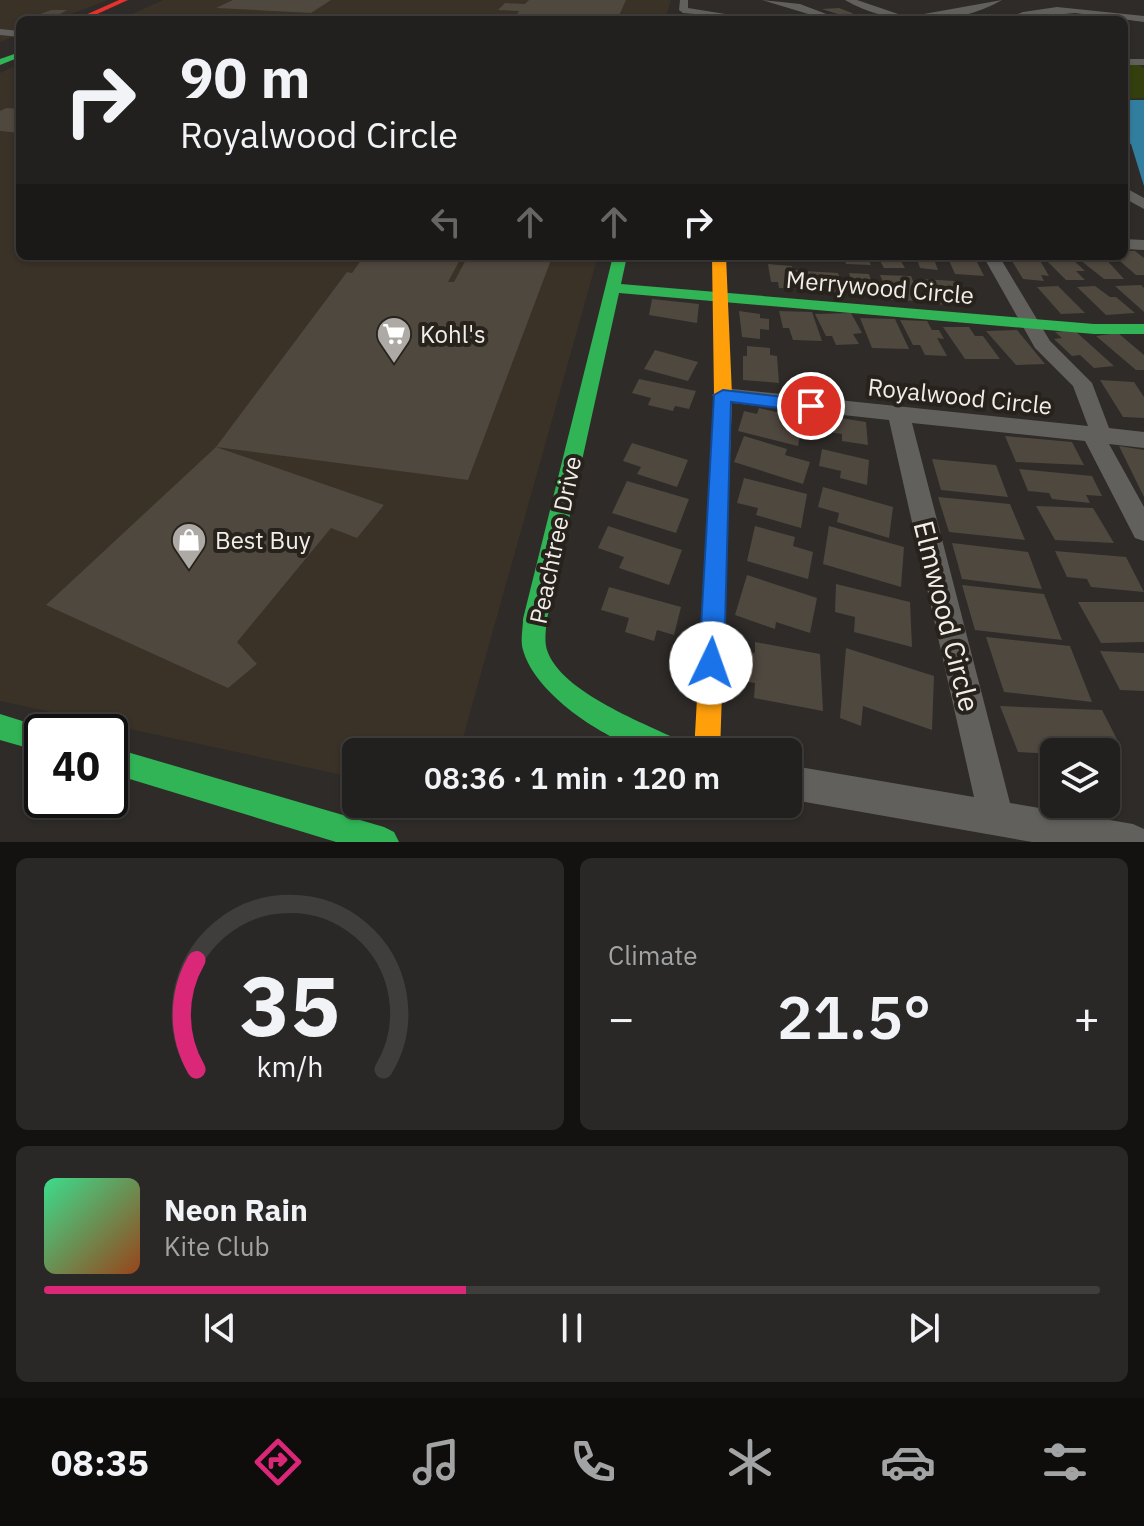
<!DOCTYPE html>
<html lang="en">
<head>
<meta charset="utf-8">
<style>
  :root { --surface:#22201e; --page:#2a2827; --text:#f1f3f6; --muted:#a2a3a4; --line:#3f3e3c; --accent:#db2777 }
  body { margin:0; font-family:"IBM Plex Sans",sans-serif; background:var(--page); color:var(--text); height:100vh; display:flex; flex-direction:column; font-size:30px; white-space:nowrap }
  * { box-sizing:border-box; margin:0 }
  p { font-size:26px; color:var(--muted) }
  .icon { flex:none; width:44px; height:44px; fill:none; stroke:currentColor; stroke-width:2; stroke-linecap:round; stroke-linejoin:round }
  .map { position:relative; height:842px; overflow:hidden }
  .sheet { display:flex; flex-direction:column; gap:16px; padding:16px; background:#131210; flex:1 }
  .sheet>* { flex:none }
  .top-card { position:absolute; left:16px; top:16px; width:1112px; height:244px; border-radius:12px; box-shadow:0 2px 6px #0004,0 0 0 2px var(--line); background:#22201e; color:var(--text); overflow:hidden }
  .fabs { position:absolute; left:1040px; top:738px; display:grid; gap:16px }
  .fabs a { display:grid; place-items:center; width:80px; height:80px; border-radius:12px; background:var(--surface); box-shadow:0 2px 6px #0004,0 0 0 2px var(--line); font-size:40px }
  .speed { position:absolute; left:24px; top:714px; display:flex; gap:16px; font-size:40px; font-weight:700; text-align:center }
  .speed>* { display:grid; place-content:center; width:104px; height:104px; border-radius:50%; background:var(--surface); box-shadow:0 2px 6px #0004,0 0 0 2px var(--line); line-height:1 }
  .speed .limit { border:4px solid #111; border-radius:12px; background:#fff; color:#111 }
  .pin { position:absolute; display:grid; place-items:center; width:68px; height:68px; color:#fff; margin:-34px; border:4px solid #fff; border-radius:50%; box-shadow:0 2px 8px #0007 }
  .me { position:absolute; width:88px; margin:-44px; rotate:3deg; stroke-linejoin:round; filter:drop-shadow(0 0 6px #0008) }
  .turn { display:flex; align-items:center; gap:28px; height:168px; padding:0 32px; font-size:36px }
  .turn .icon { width:104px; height:104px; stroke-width:2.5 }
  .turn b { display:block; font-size:56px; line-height:68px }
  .lanes { display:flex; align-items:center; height:76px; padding:0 32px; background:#0003; justify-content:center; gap:40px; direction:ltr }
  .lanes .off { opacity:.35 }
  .big { font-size:60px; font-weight:600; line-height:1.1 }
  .sheet .widget { flex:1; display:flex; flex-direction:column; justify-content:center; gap:12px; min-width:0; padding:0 28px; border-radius:12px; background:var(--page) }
  .sheet .dial { align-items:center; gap:0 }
  .dial svg { height:208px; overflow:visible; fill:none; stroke:var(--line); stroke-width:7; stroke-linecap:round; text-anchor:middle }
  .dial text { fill:var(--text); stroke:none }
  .song { display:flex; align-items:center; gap:24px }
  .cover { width:96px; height:96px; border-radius:12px; background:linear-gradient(135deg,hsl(150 70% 55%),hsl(20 70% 35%)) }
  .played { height:8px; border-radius:4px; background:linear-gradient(90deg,var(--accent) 40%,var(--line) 40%) }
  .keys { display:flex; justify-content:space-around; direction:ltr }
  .heat { display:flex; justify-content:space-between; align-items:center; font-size:44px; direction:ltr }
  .sheet .tiles { flex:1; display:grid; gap:16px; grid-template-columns:1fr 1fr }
  .widget:last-child { grid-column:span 2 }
  .trip { position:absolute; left:342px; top:738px; width:460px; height:80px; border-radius:12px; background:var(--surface); box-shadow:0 2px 6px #0004,0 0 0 2px var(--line); font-weight:600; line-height:80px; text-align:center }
  .menu { display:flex; height:128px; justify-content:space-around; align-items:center; background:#0e0d0c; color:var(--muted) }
  .menu .icon { width:56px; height:56px }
  .menu .active { color:var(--accent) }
  .menu b { font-size:36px; color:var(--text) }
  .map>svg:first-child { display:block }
</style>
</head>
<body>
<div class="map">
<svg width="1144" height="842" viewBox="0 0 1144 842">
  <rect width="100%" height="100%" fill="#2e2b28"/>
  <path fill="#3a3127" d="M0 0H108L55 20H20V34L0 42Z
    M163 0H671L665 20H119Z
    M20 64V256H598L459 752H356V778L0 701V73Z"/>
  <path fill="#343f0e" d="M1136 63 1144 68V98L1126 99 1124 64Z"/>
  <path fill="#317e9f" d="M1124 100H1144V186L1131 144 1124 141Z"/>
  <path fill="#4f483f" d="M233 0H331L311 13 216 8Z
    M529 0H626L617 20H525L528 16H516L519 11 498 10 505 3 525 4Z
    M839 8 852 13 859 20H846L844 16 822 9Z
    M51 10H67L52 19 30 18Z
    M6 108 20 109V133L0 131V111Z
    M1124 251H1135L1144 258V275H1136L1114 256H1124Z
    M364 256H462L448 282H454L468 256 551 260 468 480 216 447 384 505 357 538 331 528 237 642 257 664 228 688 46 605 216 447 347 272 352 273Z
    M843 256H867L871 265 846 264Z
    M877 256H898L905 268H884Z
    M916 256H939L942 262H935L938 270 920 268Z
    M947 256H974L984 276 955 274Z
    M1009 256 1038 257 1049 276 1041 275 1044 281 1023 279Z
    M1042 256H1069L1085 271H1076L1085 280H1066Z
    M1075 256H1103L1124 279H1104Z
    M768 264 792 266 793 270H800L806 290 779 288 778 282H771Z
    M804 271 838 273 844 289H838L841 294H820L818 287H808Z
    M849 273 869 274 871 280H878L885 296 851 294 847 281H852Z
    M880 275 911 276 921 301 891 300Z
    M922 279 955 281 967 306 933 304Z
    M1141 285 1144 288V312L1115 286Z
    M1058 286 1085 313 1061 314 1037 287Z
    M1095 286 1110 297H1116L1135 313 1106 315 1077 287Z
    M652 299 699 304 697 323 649 315Z
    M739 311 760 314V318L769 319V330L760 329V339L742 337Z
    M779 311 812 312 822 341 793 340 789 328H783Z
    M851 313 862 333 853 334 859 344 836 345 832 336H826L815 314Z
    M860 318 895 319 909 349 872 348Z
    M900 320 927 321 932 330H939L944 339 937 338 947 356 925 355 920 345H913Z
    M943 327H969L975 336H983L1000 359H965Z
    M1017 330 1045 364 1016 365 986 331Z
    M1074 330 1114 366 1094 368 1080 355 1072 356 1054 339 1062 338 1055 332Z
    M1118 333 1144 355V370H1136L1096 336Z
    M747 346 770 348V355L777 356 779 383 743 380V356H747Z
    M655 350 698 362 688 381 644 369Z
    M639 379 696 391 689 409 675 406 673 411 648 405 651 398 632 393Z
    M1100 380 1134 382 1144 397V418L1123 417Z
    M759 408 785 414 783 421 802 426 798 446 738 431 744 411 757 414Z
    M821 415 866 422 868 445 842 441V434L821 431Z
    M744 436 787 449 785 455 810 462 803 484 734 462Z
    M1005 436 1072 442 1084 465 1016 462Z
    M632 443 688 460 677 487 637 474 641 467 623 461Z
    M1119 446 1144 450V497Z
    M822 449 869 460 867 485 840 478 841 471 819 466Z
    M932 459 996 465 1008 497 941 490Z
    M1019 469 1092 476 1102 496 1086 495 1090 503 1052 499 1049 493 1028 491Z
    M744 478 807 494 801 528 756 515 758 508 737 503Z
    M627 481 689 499 676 533 612 513Z
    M823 487 893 507 889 538 837 522 839 513 818 507Z
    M938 497 1010 504 1025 540 949 532Z
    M1036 506 1093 508 1114 543 1055 540Z
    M608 526 682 550 669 585 619 568 624 557 598 548Z
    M755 526 795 537 793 546 813 552 808 579 747 561Z
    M829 526 904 547 901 587 823 564Z
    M952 543 1028 552 1042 589 962 579Z
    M1055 551 1126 557 1144 592 1091 587 1087 579 1067 577Z
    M747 575 817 598 810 633 776 622 775 629 735 615Z
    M836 584 910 602 912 647 854 632 855 617 835 612Z
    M962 585 1044 594 1062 640 975 630Z
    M609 587 681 607 674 635 657 630 654 641 625 632 629 618 601 610Z
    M1078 602H1144V642L1101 643Z
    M986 637 1070 646 1092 702 1004 692Z
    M755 642 820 654 823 711 754 698 755 683 735 680 736 649 755 653Z
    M846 648 934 676 932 730 863 706 861 726 840 718Z
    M1100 651 1144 653V691L1120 690Z
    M1000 706 1102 710 1121 747 1085 746 1087 752 1054 754 1018 752Z"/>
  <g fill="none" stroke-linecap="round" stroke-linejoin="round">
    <path fill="#62605d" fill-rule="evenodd" d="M680 0H688V8L763 20 683 13 679 10Z
      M762 0 800 4 842 20H828Z
      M845 0H857L907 17 1002 0C956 27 890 27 845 0Z
      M1057 7 1144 16V22L1075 13 1002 20 1023 12Z
      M0 29 20 31V37L0 35Z
      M1124 59H1144V65H1124Z
      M1124 187 1144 198V209L1124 198Z
      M1124 239 1144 240V250L1124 249Z
      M983 256H999L1050 341 1092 383 1109 428 1144 432V448L1109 444 1144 507V541L1135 538 1085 441 912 423 1010 803 1133 824 1144 829V842H1032L788 799V765L974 797 889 420 723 402 712 395 723 388 1088 426 1073 386 1035 348Z"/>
    <path fill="#30b455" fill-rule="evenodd" d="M20 52V57L0 65V59Z
      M613 256H627L621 284 1094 324H1144V334H1094L619 293 547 619C546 629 544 641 547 650 561 693 647 724 685 743L689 752C676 752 658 755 645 751 603 738 535 694 523 650 520 640 523 629 523 619Z
      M0 714 51 730 52 732H42V752L0 740Z
      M110 747 384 827 394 832 399 842H336L110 773Z"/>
    <path fill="#ff9f0a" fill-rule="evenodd" d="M712 256H726L732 395 720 752H694L714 395Z"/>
    <path fill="#e5322d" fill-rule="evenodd" d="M119 0H128L84 20H74Z"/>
  </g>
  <path fill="#1a73e8" stroke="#114b97" stroke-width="2" d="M723 390 811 400 820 406 811 412 731 402 724 663 720 671 711 674 702 671 699 663 714 395Z"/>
  <defs>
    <symbol id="supermarket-pin" viewBox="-11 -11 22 30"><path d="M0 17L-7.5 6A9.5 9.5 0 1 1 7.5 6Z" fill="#adaaa5" stroke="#27221b"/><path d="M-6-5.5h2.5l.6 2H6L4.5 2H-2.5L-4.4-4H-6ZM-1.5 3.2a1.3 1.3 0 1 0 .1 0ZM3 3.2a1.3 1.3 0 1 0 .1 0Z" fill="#fff"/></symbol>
    <symbol id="shop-pin" viewBox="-11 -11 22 30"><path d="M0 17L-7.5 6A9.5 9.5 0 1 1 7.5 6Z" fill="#adaaa5" stroke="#27221b"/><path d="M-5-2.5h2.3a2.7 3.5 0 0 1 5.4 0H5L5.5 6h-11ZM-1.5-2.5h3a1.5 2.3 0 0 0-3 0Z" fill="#fff"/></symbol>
  </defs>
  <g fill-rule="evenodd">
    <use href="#supermarket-pin" x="374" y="314" width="40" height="54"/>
    <use href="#shop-pin" x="169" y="520" width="40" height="54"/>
  </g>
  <g text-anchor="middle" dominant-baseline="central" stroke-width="8" stroke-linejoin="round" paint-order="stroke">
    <g font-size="24" fill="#f1eee9" stroke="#27221b">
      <text transform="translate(880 287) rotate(5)">Merrywood Circle</text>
      <text transform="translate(960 396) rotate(6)">Royalwood Circle</text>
      <text transform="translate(555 540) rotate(-78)">Peachtree Drive</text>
    </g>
    <g font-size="24" fill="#f1eee9" stroke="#27221b" text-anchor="start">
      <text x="420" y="334">Kohl's</text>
      <text x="215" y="540">Best Buy</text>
    </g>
    <g font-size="28" fill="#f1eee9" stroke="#27221b">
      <text transform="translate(947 616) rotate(76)">Elmwood Circle</text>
    </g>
  </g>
</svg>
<div class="fabs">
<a><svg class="icon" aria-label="layers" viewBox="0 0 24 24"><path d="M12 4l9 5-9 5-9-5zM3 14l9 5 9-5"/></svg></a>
</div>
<div class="speed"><div class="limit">40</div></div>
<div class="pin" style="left:811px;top:406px;background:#d93025"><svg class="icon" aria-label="arrive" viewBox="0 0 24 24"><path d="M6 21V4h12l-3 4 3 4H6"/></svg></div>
<svg class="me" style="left:711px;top:663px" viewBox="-20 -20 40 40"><circle r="19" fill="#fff"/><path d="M0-13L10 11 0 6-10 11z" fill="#1a73e8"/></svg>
<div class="trip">08:36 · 1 min · 120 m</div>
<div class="top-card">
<div class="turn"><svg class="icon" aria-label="right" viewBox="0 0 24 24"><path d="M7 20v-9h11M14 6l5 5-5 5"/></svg><div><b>90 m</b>Royalwood Circle</div></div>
<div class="lanes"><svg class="icon off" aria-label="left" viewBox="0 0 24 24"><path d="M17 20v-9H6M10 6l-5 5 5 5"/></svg><svg class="icon off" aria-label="ahead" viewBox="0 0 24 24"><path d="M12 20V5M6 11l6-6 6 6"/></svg><svg class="icon off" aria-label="ahead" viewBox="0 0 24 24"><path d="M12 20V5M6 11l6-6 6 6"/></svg><svg class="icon" aria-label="right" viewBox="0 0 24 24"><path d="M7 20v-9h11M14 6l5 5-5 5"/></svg></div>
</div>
</div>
<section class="sheet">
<div class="tiles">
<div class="widget dial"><svg viewBox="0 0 100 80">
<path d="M14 69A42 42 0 1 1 86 69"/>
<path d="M14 69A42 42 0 0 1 14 27" stroke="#db2777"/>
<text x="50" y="56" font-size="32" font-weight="700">35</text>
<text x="50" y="72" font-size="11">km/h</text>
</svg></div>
<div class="widget"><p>Climate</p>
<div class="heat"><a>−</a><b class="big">21.5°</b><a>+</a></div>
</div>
<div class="widget">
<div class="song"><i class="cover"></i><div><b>Neon Rain</b><p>Kite Club</p></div></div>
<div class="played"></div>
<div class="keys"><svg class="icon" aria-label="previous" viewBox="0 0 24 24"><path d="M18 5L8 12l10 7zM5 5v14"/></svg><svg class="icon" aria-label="pause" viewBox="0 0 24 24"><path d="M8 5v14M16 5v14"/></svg><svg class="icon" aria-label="next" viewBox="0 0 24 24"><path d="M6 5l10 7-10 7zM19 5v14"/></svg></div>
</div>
</div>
</section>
<nav class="menu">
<b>08:35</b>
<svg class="icon active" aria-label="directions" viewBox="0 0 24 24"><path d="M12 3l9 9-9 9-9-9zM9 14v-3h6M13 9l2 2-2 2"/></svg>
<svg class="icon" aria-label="music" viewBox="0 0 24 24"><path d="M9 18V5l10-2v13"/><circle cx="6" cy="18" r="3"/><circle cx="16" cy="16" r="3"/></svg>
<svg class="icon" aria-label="phone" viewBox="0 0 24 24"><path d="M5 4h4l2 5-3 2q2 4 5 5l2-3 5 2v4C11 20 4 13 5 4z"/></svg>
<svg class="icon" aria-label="climate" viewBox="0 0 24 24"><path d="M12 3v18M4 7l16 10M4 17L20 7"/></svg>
<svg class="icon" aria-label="car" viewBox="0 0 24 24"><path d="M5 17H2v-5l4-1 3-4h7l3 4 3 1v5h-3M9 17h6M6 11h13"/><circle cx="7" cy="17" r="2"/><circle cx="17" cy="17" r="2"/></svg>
<svg class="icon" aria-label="filters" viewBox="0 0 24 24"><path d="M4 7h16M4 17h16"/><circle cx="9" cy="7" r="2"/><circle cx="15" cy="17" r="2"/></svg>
</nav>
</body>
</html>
